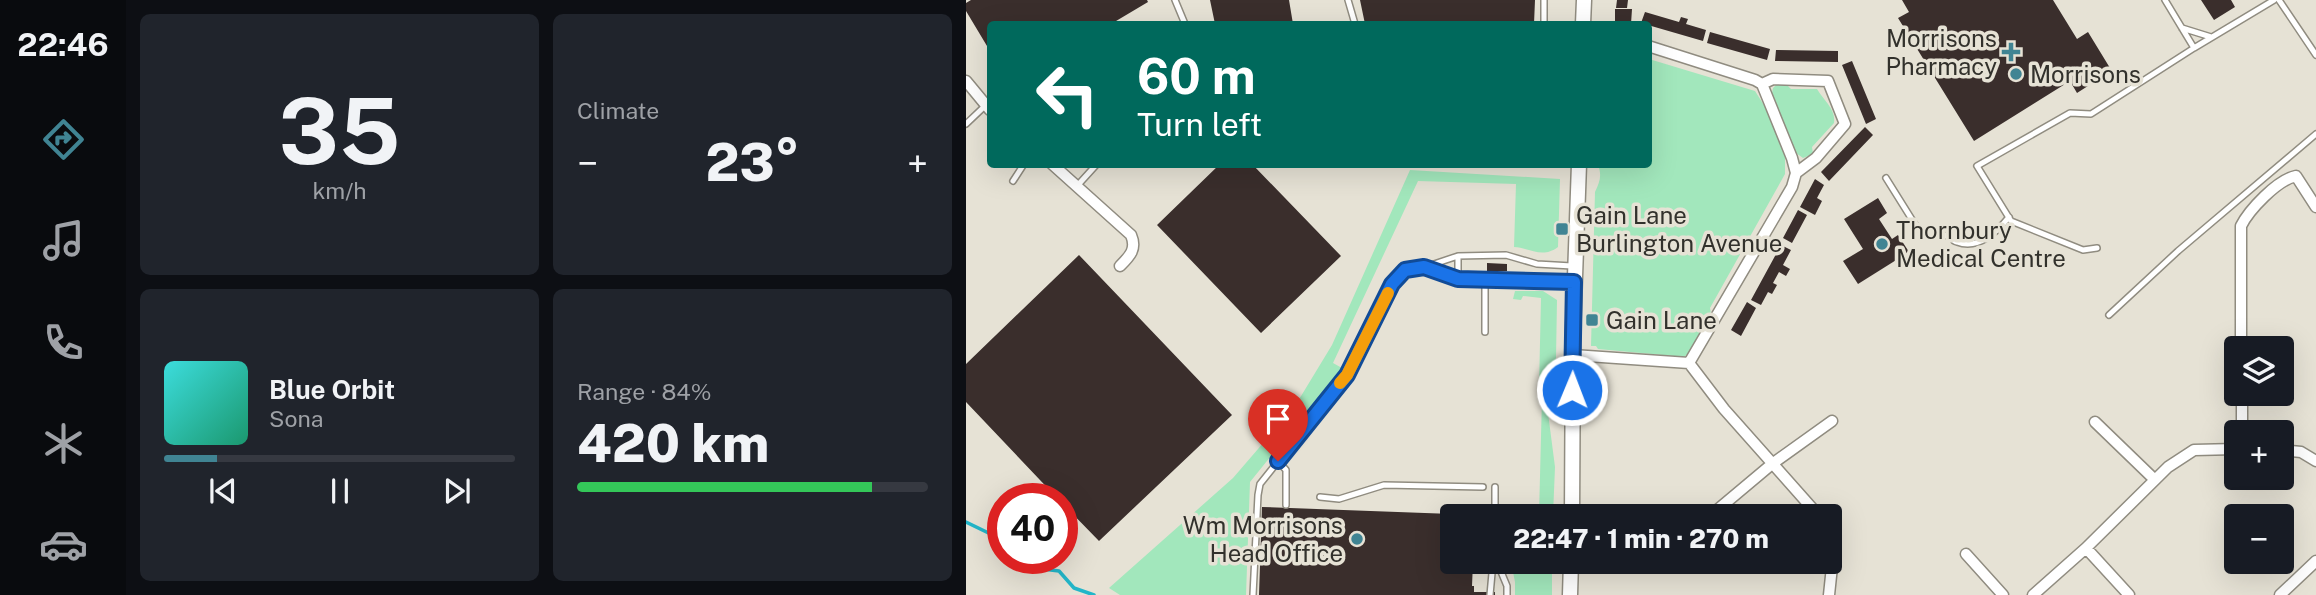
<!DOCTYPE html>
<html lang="en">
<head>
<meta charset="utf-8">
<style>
  :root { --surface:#171b24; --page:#20242c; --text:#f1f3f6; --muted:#9ea1a6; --line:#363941; --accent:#408493 }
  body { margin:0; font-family:"Public Sans",sans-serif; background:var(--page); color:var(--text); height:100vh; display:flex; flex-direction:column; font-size:26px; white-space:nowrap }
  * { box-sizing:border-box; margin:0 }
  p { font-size:23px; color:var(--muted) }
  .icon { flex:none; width:38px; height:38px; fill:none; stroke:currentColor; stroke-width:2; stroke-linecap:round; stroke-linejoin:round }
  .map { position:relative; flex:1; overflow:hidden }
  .details { display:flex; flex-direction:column; gap:14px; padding:14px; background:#0d0f14; width:840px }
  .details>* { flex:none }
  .banner { position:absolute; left:21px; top:21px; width:665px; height:147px; border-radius:7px; box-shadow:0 7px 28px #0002; background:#00695c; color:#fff; overflow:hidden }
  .buttons { position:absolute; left:1258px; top:336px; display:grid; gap:14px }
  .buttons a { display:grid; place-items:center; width:70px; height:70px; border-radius:7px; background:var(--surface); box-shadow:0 7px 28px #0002; font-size:35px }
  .speed { position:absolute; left:21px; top:483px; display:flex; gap:14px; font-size:35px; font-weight:700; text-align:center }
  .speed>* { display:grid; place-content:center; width:91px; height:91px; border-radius:50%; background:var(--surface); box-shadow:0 7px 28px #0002; line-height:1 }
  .speed .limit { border:10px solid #d22; background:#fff; color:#111 }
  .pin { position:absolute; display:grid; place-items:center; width:60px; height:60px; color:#fff; margin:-72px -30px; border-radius:50% 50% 50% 0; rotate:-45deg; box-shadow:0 0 7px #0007 }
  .pin .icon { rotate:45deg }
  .me { position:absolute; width:77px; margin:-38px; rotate:1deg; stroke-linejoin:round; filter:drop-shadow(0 0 5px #0008) }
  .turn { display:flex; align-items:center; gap:24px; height:147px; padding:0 35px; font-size:32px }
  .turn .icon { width:91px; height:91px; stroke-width:2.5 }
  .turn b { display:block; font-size:49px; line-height:60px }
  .big { font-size:52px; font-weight:800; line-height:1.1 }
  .details .widget { flex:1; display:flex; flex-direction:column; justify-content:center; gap:10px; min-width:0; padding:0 24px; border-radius:10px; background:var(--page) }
  .details .dial { align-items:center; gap:0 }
  .dial b { font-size:91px; line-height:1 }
  .song { display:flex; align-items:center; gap:21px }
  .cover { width:84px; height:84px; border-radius:10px; background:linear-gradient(135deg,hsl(180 70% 55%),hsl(160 70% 35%)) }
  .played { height:7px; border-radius:4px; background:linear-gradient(90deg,var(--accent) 15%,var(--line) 15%) }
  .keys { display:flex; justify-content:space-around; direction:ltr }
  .heat { display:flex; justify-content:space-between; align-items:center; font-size:38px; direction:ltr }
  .charge { height:10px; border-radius:5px; background:linear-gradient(90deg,#34c759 84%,var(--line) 0) }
  .details .tiles { flex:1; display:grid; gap:14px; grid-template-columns:repeat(2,1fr) }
  .trip { position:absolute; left:474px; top:504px; width:402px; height:70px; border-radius:7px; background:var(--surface); box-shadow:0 7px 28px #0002; font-weight:800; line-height:70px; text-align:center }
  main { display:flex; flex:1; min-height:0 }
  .menu { display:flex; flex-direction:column; width:126px; justify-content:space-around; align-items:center; background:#090b0e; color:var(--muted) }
  .menu .icon { width:49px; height:49px }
  .menu .on { color:var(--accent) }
  .menu b { font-size:32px; color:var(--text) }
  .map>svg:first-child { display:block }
</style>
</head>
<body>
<main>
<nav class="menu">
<b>22:46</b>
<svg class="icon on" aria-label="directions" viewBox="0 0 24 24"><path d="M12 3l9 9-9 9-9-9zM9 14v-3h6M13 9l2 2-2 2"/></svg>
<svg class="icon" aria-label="music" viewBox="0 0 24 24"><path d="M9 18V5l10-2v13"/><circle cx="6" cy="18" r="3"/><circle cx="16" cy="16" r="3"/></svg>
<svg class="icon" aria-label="phone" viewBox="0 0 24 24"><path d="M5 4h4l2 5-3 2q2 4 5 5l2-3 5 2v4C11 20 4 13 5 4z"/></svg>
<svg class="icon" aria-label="climate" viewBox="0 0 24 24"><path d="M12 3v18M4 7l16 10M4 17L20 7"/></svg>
<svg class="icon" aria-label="car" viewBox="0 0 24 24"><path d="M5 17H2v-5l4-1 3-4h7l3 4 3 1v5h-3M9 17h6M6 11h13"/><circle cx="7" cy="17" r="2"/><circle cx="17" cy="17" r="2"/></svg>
</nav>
<section class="details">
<div class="tiles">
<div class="widget dial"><b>35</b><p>km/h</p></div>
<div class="widget"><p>Climate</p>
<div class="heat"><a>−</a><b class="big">23°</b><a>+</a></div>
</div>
<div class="widget">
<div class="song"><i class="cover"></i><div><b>Blue Orbit</b><p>Sona</p></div></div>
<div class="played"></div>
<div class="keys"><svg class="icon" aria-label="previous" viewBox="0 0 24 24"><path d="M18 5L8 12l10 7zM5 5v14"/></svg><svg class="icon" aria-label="pause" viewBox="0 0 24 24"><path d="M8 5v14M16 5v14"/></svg><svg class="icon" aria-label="next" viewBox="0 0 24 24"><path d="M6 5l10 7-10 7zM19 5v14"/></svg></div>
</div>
<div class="widget"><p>Range · 84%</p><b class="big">420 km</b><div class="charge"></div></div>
</div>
</section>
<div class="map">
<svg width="1350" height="595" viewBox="0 0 1350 595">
  <rect width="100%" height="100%" fill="#e6e2d5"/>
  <path fill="#a2e7bc" d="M683 59 789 91 805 116 819 152V174L744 308 745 314 726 350 718 357 632 349 630 346H625L629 192C634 182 636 175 632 165L682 164Z
    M812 83 820 84 825 89H851C858 101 870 109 868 123L846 147 847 154 837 158 830 153 806 93 807 88Z
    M444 170 594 179 592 247C576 259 565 248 548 247L550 184 452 181 367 363 376 368 284 482 280 595H154L143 588 267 478 329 406 366 345Z
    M549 291H577L591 300 590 358 581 387H573L575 298 557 296 555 300 547 299Z
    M576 397H580L583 405 582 413 589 467 587 516H573Z
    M545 562H586V595H549V582Z"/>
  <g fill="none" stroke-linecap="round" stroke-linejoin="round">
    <path stroke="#23b6c9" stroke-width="3.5" d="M0 522 37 540
      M52 558 60 567 93 571 108 588 128 595"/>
  </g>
  <path fill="#3a2e2c" d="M5 0H181L182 2 145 24H24V51L0 11V3Z
    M244 0H323L327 24H249Z
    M394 0H569L568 24H399Z
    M651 0H662L661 8H650Z
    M936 0H1087L1111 39 1122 32 1144 68 1123 81 1125 84 1111 93 1104 81 1008 141 932 18 943 12Z
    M1235 0H1265L1269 7 1248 20Z
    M649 9H666L665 24H649Z
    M679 12 713 22 715 17 722 19 720 24 740 30 737 41 675 23Z
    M744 32 804 49 801 60 741 43Z
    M810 50 872 51V62L809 61Z
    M886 61 910 119 900 124 876 65Z
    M899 127 907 135 863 181 855 172Z
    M254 164H286L375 256 295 333 191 225Z
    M849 179 858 185 851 198 856 201 849 215 834 207Z
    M912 198 921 213 913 219 926 239 932 235 943 252 892 284 877 261 897 249 878 219Z
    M832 210 841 215 826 243 817 238Z
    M815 245 825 250 817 265 824 269 820 276 813 272 807 283 811 285 806 294 802 292 795 305 785 300Z
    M113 255 266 415 133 541 96 503V499H92L0 402V364Z
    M521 263 541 264V271H521Z
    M781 302 790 308 775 336 765 330Z
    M296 507 486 514V562H507L506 586H508V592H529V595H293Z"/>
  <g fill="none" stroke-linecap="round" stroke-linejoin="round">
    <defs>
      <path id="service" d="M209 0 219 24
        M382 0 389 24
        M1199 0 1228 48
        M1313 0 1350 55
        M578 24V0
        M1216 28 1245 37
        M0 124 20 105
        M920 178 955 234C963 234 974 234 982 236 990 239 984 240 991 242 1012 250 1031 232 1043 217
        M47 181 58 164
        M111 186 131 164
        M1131 248 1117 250 1045 221 1011 166 1104 113 1125 114 1228 48 1308 0
        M492 256V279
        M460 268 492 279 608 282
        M1143 315 1212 251 1350 134
        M519 332V280
        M312 461 320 470V505
        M354 497 373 499 418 485 517 487
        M529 516V487
        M531 562 541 586V595
        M287 595 292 495 294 484 381 375 429 279 439 269 459 267 492 256 540 255 571 264 606 266
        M524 595 527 562"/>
      <path id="minor" d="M682 46 789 80 796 84 826 158 830 173 826 187 723 363
        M0 81 24 110
        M796 84 807 79 862 81 879 124 850 158 830 173
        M86 164 165 235C171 249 164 256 154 266
        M1275 348V226C1283 210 1311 180 1330 176L1350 207
        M607 355 723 363 758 409 853 516
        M1276 394V432
        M1129 422 1188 479
        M1316 450 1335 452 1350 461
        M744 516 806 464 866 421
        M1120 548 1163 595
        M1000 554 1037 595
        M863 595 867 557 864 550
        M1067 595 1120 548 1202 467 1228 450 1270 449
        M1314 595 1350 561"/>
      <path id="tertiary" d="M617 24 618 0
        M606 516 607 333 613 164
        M604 595 605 562"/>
    </defs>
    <use href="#service" stroke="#908c80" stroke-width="8"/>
    <use href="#minor" stroke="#908c80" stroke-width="13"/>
    <use href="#tertiary" stroke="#908c80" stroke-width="17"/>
    <use href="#service" stroke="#fff" stroke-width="5"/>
    <use href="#minor" stroke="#fff" stroke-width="10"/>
    <use href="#tertiary" stroke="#fff" stroke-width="14"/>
  </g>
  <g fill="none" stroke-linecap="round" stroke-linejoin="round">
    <defs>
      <path id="route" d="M312 461 381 375 426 284 439 270 458 267 492 279 608 282 606 390"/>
    </defs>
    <use href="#route" stroke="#114b97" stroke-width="18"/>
    <use href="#route" stroke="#1a73e8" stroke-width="12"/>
    <path stroke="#f59e0b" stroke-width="12" d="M374 383 381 375 422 293"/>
  </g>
  <g fill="#408493" stroke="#e6e2d5" stroke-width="2.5">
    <path d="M1041.5 41.5h7v7h7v7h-7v7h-7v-7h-7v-7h7z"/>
    <circle cx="1050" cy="74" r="7"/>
    <rect x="589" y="222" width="14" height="14" rx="3.5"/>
    <circle cx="916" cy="244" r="7"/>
    <rect x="619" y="313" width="14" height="14" rx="3.5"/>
    <circle cx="391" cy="539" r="7"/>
  </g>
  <g text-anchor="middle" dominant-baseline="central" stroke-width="7" stroke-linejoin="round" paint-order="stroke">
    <g font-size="24" fill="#32312c" stroke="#e6e2d5" text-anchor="start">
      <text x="1031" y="38" text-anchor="end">Morrisons<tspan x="1031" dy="28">Pharmacy</tspan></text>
      <text x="1064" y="74">Morrisons</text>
      <text x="610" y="215">Gain Lane<tspan x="610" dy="28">Burlington Avenue</tspan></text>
      <text x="930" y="230">Thornbury<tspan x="930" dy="28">Medical Centre</tspan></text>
      <text x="640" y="320">Gain Lane</text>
      <text x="377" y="525" text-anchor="end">Wm Morrisons<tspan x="377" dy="28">Head Office</tspan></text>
    </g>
  </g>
</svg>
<div class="buttons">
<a><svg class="icon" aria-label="layers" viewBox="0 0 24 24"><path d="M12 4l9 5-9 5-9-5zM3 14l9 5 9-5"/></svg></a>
<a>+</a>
<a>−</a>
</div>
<div class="speed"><div class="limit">40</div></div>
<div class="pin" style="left:312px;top:461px;background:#d93025"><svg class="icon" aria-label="arrive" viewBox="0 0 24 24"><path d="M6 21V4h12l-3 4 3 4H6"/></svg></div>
<svg class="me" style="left:606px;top:390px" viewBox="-20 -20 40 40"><circle r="17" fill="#1a73e8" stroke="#fff" stroke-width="3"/><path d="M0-11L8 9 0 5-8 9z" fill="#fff"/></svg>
<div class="trip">22:47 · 1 min · 270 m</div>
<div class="banner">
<div class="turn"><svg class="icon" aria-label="left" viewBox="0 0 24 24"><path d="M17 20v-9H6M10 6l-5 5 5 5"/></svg><div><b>60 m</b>Turn left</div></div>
</div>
</div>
</main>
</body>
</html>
